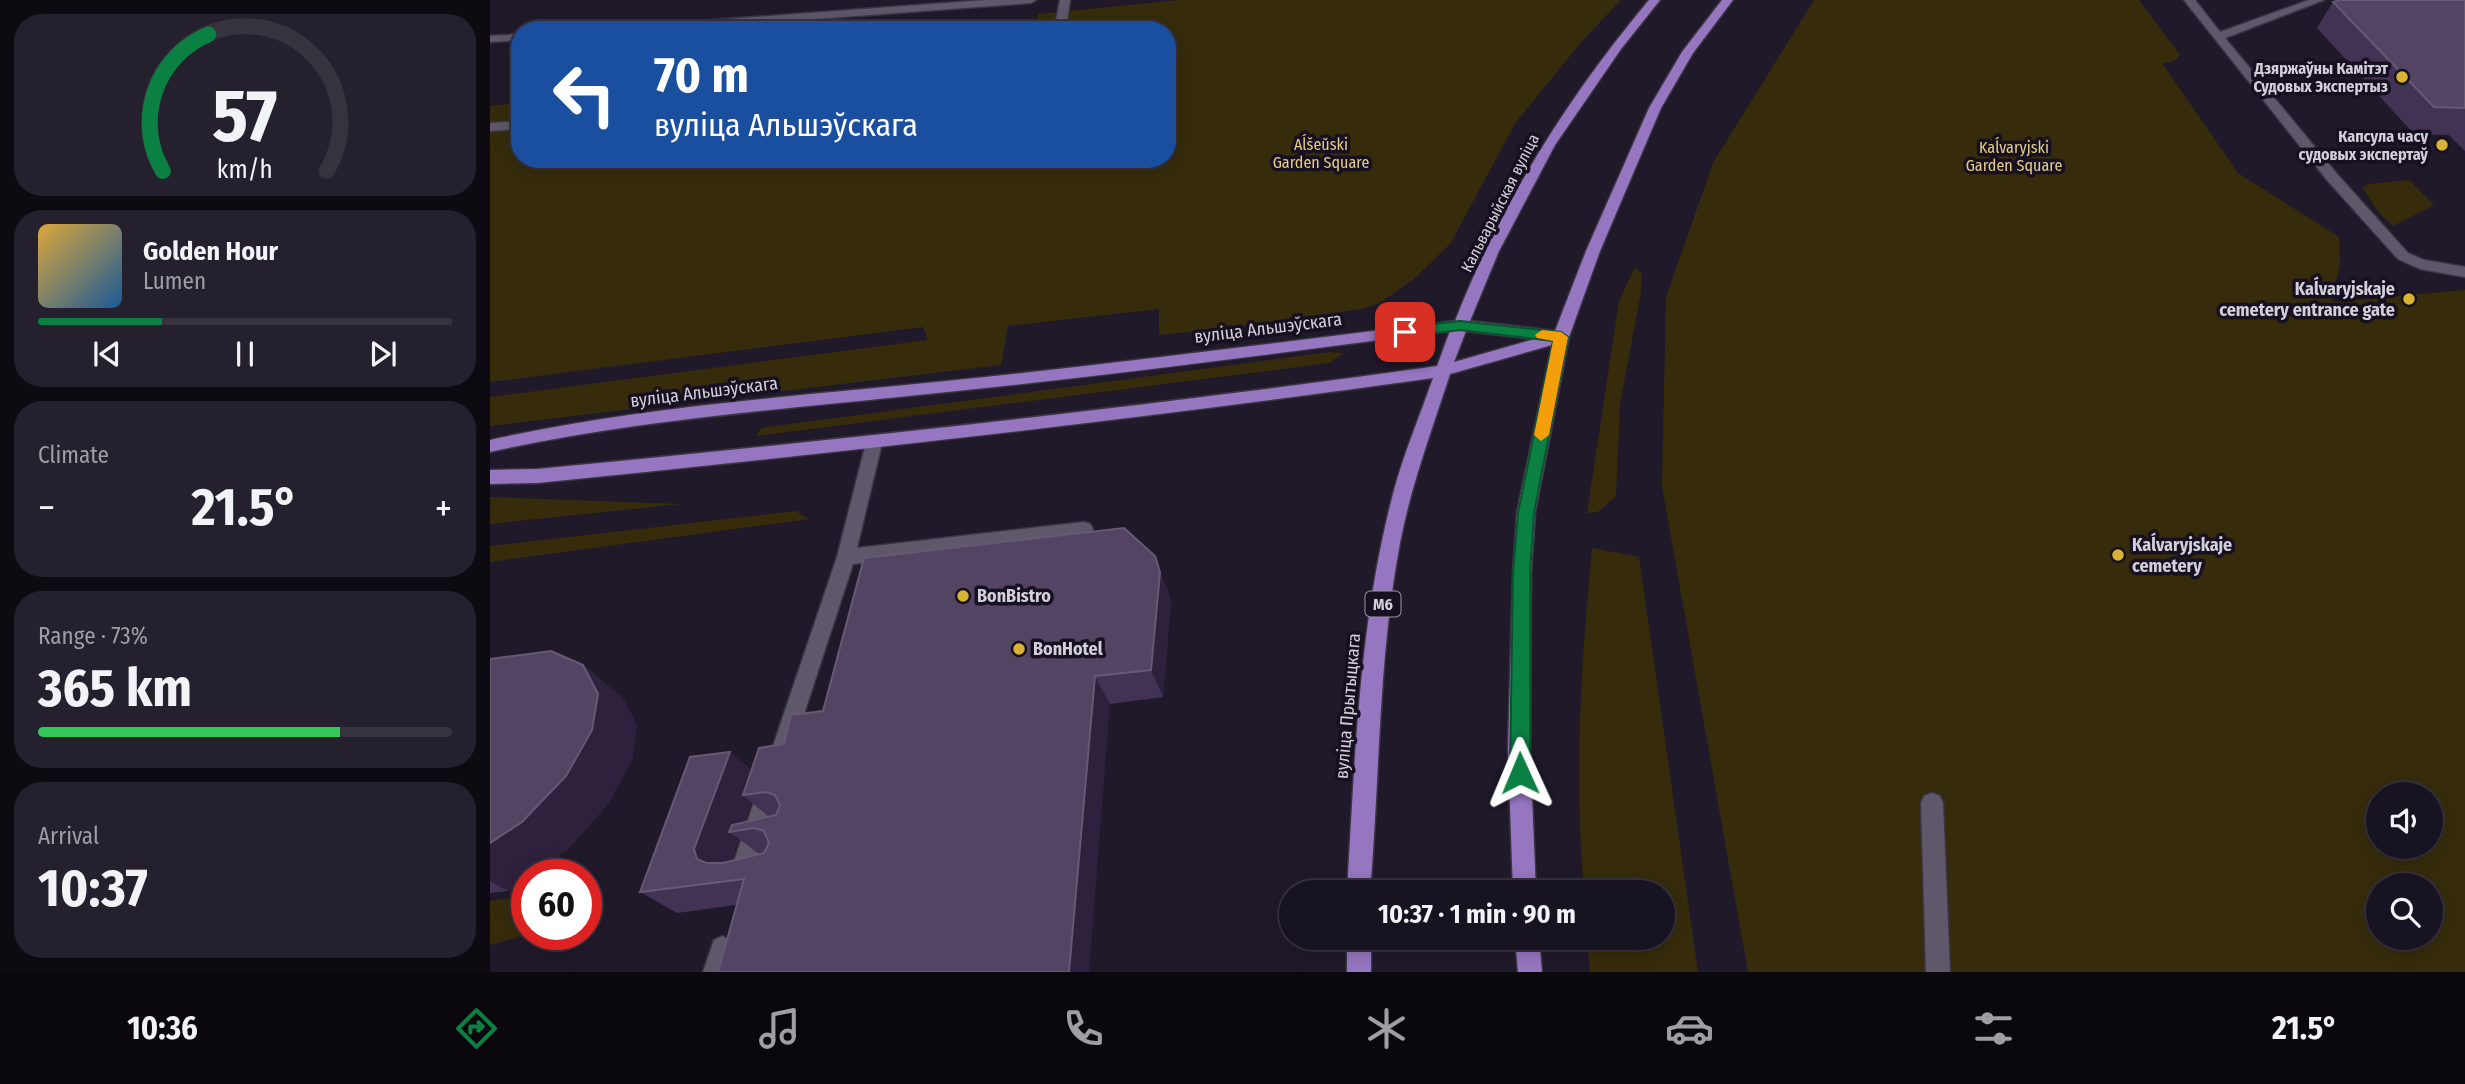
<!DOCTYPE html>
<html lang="en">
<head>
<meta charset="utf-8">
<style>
  :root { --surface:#181320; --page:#25202d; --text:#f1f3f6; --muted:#9f9ea5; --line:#36323e; --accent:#0b8043 }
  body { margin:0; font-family:"Fira Sans Condensed",sans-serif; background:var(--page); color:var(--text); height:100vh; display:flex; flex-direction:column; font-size:26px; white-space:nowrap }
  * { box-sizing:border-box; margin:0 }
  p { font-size:23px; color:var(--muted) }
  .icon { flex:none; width:38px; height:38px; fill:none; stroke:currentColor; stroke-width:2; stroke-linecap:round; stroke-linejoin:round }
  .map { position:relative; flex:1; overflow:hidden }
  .panel { display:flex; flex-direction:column; gap:14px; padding:14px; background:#0d0a12; width:490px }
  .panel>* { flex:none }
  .hud { position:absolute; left:21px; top:21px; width:665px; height:147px; border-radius:28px; box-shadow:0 4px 18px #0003,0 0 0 2px var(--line); background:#1a4fa0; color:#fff; overflow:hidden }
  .tools { position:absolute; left:1876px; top:782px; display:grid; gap:14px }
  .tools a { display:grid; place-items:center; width:77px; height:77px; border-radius:50%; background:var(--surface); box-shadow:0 4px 18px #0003,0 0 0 2px var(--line); font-size:35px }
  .speed { position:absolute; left:21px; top:859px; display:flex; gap:14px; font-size:35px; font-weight:700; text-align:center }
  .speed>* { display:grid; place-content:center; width:91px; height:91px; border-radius:50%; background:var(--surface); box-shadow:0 4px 18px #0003,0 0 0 2px var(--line); line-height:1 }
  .speed .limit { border:10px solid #d22; background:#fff; color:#111 }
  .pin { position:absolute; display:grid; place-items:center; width:60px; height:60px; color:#fff; margin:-30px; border-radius:14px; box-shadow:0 4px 10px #0006 }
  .me { position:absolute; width:77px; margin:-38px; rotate:359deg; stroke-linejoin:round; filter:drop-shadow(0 0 5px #0008) }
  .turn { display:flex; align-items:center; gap:24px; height:147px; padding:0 28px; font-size:32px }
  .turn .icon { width:91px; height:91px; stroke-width:2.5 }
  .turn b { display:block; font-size:49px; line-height:60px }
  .big { font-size:52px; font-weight:700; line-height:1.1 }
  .panel .tile { flex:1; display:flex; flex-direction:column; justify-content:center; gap:10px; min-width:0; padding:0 24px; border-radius:28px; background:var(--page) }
  .panel .dial { align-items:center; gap:0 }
  .dial svg { height:182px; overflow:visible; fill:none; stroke:var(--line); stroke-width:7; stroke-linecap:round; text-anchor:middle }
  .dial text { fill:var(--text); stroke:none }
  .song { display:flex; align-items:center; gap:21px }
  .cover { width:84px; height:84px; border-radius:10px; background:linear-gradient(135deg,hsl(40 70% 55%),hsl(210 70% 35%)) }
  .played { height:7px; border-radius:4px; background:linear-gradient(90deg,var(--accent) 30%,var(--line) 30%) }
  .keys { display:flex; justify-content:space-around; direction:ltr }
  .heat { display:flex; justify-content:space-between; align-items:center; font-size:38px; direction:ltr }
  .charge { height:10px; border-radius:5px; background:linear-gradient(90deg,#34c759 73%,var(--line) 0) }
  .trip { position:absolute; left:789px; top:880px; width:396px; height:70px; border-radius:35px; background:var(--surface); box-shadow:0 4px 18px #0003,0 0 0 2px var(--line); font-weight:700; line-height:70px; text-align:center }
  .tab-bar { display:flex; height:112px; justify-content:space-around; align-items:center; background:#0a080d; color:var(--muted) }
  .tab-bar .icon { width:49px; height:49px }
  .tab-bar .selected { color:var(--accent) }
  .tab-bar b { font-size:32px; color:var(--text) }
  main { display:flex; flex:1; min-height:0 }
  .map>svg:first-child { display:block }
</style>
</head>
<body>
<main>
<section class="panel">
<div class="tile dial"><svg viewBox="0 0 100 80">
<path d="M14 69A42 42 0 1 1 86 69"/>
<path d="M14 69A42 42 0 0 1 34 9" stroke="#0b8043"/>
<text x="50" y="56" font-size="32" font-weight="700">57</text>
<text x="50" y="72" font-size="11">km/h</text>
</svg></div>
<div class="tile">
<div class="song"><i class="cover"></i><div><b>Golden Hour</b><p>Lumen</p></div></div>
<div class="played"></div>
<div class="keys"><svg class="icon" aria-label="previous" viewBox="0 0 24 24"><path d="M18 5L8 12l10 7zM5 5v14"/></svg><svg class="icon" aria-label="pause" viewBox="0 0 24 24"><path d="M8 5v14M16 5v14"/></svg><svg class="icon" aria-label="next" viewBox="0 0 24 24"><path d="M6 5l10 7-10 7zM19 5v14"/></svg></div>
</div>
<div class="tile"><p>Climate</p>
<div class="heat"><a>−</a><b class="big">21.5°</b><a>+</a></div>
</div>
<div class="tile"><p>Range · 73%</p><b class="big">365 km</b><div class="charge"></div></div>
<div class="tile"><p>Arrival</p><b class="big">10:37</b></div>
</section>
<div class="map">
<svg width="1975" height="972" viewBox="0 0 1975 972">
  <rect width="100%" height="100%" fill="#20192a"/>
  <path fill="#362c0c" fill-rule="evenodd" d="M689 0H1131L1093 40 1026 122 960 244 924 279 890 303 871 309 782 323 669 335V309L518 326 511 365 0 426V397L438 340 433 327 0 382V106L30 103V159H677V30H546L548 14Z
    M1324 0H1649L1690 55 1683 62 1672 63 1748 173 1849 237 1850 263 1842 302 1975 290V972H1258L1172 486 1176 297 1223 163ZM1888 794H1941V847H1888ZM1888 886H1941V938H1888Z
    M1919 180 1944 205 1903 226 1889 213 1872 187 1879 184Z
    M1145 267 1152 274 1151 292 1130 404 1126 496 1108 512 1097 513 1129 301Z
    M840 352 854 353 839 363 266 436 271 428Z
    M0 497 191 504 0 524Z
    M306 511 319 519 0 562V546Z
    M1102 548 1149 557 1208 972H1100L1097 938H1172V892H1094C1084 778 1091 662 1102 548Z
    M37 895 38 935 0 945V901Z"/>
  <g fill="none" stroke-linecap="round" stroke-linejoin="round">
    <defs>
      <path id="minor" d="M496 0H546L541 3 177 30H122L127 27Z
        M570 0H580L576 30H564Z
        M1694 0H1705L1730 32 1819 0H1834L1735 38 1847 174 1918 253 1934 260 1975 267V277L1930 269 1908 259 1837 180Z
        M30 34V40L0 42V36Z
        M30 121V129L0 131V123Z
        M384 437 392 443 367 548 594 522 600 524 603 529 600 534 594 536 363 564 265 864 268 872 265 880 251 884 243 881 240 873 347 557 376 443Z
        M1442 793 1450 796 1453 803 1460 972H1436L1431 803 1434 796Z
        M232 936 240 940 244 948 237 972H213L224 940Z"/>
      <path id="major" d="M1159 0H1170L1131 49 1065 145 1009 251 980 321 1065 331 1096 251 1159 108 1192 52 1232 0H1243L1203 53 1171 108 1110 251 1079 337 1045 513 1041 573 1040 749 1046 892H1023L1018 749 1023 573 1027 513 1062 345 960 374C942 430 921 485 910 543 888 658 890 776 880 892H857C865 759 869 623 903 494 913 455 930 416 943 378 645 420 346 453 47 483L0 484V470L47 469C348 440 648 408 947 366L960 331C796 352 632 374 467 391 311 408 153 418 0 452V440C153 406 311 396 466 380 633 363 799 341 965 321 1011 203 1078 97 1159 0ZM976 331 1045 339 964 362Z
        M857 938H881V972H857Z
        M1025 938H1049L1052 972H1028Z"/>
    </defs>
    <use href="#minor" stroke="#3a3542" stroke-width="3"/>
    <use href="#major" stroke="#3a3542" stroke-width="3"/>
    <use href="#minor" fill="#5f586b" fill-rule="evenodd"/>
    <use href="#major" fill="#9676c0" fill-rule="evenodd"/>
  </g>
  <path fill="#423354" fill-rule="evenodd" d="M1975 0V151L1959 135 1924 134 1827 28 1843 2Z
    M676 585 681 601 673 697 620 704 246 905 187 913 150 892 262 770 333 711ZM261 802 279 817 255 822ZM249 839 269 854 241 861Z
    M0 659 93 665 132 697 147 725 142 760 118 804 78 849 37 875V878L18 891 0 893Z"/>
  <path fill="#2e213d" d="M665 556 681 601 673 697 661 670Z
    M93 665 132 697 147 725 142 760 118 804 78 849 40 875H37V878L18 891 0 881V843Z
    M605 676 620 704 599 972H579Z
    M240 752 270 777 253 795 261 802 252 830 239 832 249 839 238 872 207 859 204 849Z"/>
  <path fill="#524462" stroke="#665975" stroke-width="2" d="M1850 0H1975V108L1944 107 1843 2Z
    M634 528 665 556 670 572 661 670 605 676 579 972H228L254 879 150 892 200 757 240 752 204 849 207 859 216 863H233L274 853 279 843 274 831 264 828 239 832 242 825 286 815 290 805 285 795 276 792 253 795 269 748 294 744 301 715 333 711 374 558Z
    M61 651 93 665 108 694 102 730 76 776 32 822 0 843V659Z"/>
  <path fill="#0b8043" stroke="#07532c" stroke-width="2" d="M970 321 1071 332 1078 337 1044 513 1040 573V773L1037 779 1030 782 1023 779 1020 773 1023 573 1028 513 1063 341 970 330 915 337 908 332 915 327Z"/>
  <path fill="#f59e0b" d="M1052 330 1071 332 1078 337 1059 435 1051 441 1044 435 1063 341 1047 338 1045 335Z"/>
  <g fill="#d9b334" stroke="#171020" stroke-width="2.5">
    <circle cx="1912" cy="77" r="7"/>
    <circle cx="1952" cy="145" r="7"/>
    <circle cx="1919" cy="299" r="7"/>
    <circle cx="1628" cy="555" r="7"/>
    <circle cx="473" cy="596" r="7"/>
    <circle cx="529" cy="649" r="7"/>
  </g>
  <g text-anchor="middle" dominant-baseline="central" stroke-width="7" stroke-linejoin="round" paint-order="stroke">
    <g font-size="16" font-weight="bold" fill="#d3cfda" stroke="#171020" text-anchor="end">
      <text x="1898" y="68">Дзяржаўны Камітэт<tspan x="1898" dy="18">Судовых Экспертыз</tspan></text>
      <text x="1938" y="136">Капсула часу<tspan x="1938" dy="18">судовых экспертаў</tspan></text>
    </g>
    <g font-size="16" fill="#e5cd86" stroke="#171020">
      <text x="831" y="144">Aĺšeŭski<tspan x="831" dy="18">Garden Square</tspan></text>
      <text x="1524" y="147">Kaĺvaryjski<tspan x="1524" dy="18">Garden Square</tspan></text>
    </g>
    <g font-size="16" fill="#d3cfda" stroke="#171020">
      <text transform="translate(1010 203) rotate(-63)">Кальварыйская вуліца</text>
    </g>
    <rect fill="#171020" stroke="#9b96a2" stroke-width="2" x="875.5" y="591.5" width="35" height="25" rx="5"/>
    <g font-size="16" font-weight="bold" fill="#d3cfda">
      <text x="893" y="604">М6</text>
    </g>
    <g font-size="18" font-weight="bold" fill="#d3cfda" stroke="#171020" text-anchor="start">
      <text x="1905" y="289" text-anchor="end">Kaĺvaryjskaje<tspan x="1905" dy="21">cemetery entrance gate</tspan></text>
      <text x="1642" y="545">Kaĺvaryjskaje<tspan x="1642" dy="21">cemetery</tspan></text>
      <text x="487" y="596">BonBistro</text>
      <text x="543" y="649">BonHotel</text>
    </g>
    <g font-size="18" fill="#d3cfda" stroke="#171020">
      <text transform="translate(778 328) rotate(-7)">вуліца Альшэўскага</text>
      <text transform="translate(214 392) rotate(-7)">вуліца Альшэўскага</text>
      <text transform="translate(858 706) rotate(-85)">вуліца Прытыцкага</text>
    </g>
  </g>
</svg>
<div class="tools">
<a><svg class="icon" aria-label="sound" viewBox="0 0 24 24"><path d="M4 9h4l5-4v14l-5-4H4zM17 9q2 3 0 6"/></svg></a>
<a><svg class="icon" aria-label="search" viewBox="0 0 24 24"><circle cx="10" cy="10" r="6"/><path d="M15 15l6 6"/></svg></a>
</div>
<div class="speed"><div class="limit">60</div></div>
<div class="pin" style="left:915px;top:332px;background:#d93025"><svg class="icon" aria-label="arrive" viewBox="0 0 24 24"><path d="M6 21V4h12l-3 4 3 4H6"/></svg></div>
<svg class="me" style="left:1030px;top:773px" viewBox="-20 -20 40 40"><path d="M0-17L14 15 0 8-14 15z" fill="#0b8043" stroke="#fff" stroke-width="4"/></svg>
<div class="trip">10:37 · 1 min · 90 m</div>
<div class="hud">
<div class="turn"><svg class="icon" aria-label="left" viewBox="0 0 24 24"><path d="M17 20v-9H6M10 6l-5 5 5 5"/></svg><div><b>70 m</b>вуліца Альшэўскага</div></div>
</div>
</div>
</main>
<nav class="tab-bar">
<b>10:36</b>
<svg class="icon selected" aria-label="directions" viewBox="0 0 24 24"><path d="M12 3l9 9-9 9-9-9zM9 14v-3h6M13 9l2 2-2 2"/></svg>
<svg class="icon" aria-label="music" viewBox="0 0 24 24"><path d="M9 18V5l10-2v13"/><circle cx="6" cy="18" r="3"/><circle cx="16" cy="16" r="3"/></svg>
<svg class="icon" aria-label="phone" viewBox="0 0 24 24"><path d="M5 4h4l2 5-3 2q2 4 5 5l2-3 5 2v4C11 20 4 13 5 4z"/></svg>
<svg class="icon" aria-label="climate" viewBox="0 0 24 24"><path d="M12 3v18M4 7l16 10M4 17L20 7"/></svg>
<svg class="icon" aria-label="car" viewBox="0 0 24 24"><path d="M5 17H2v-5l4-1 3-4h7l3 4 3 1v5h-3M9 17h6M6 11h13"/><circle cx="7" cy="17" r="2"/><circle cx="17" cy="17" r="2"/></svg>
<svg class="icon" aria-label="filters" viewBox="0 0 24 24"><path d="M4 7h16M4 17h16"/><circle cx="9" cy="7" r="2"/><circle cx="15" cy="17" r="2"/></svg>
<b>21.5°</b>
</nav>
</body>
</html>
